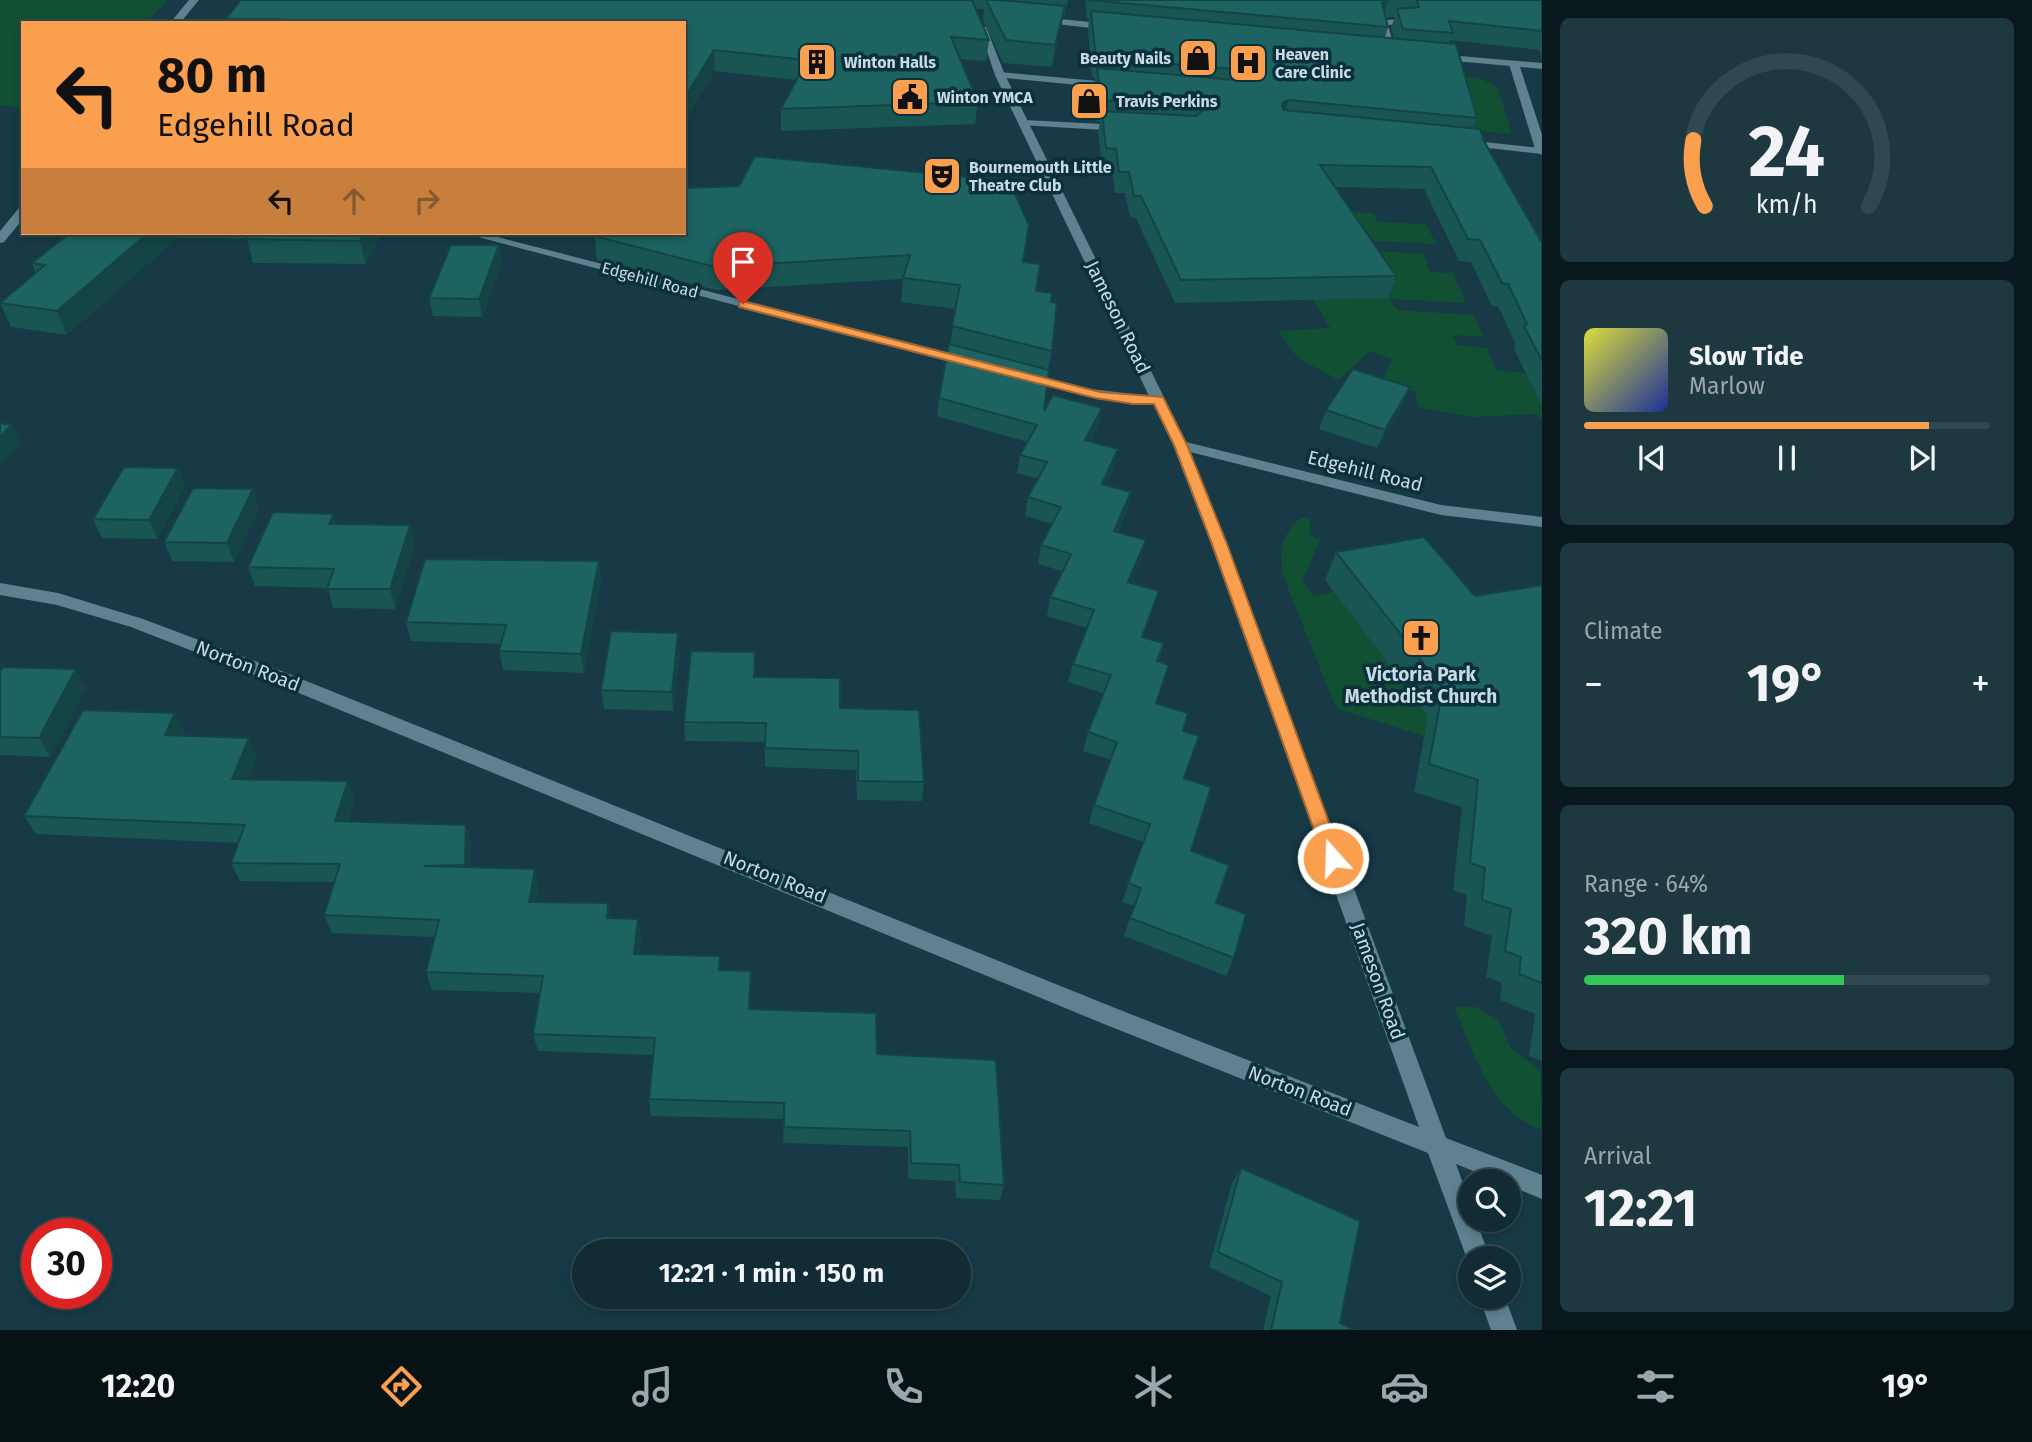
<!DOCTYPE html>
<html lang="en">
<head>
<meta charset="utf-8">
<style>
  :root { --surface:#112c34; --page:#1e3840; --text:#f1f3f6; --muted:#9ca7ac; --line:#30484f; --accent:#fa9f4e }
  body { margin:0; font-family:"Fira Sans",sans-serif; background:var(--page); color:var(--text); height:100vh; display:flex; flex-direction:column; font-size:26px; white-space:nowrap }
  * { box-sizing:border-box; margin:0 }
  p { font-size:23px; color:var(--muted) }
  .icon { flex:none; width:38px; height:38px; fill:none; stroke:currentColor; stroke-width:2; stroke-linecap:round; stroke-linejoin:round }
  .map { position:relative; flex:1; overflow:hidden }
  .panel { display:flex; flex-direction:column; gap:18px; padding:18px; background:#09181d; width:490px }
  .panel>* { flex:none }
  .banner { position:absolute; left:21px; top:21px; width:665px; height:214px; border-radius:0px; box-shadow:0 4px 10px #0003,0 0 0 2px var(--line); background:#fa9f4e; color:#111; overflow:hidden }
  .fabs { position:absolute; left:1458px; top:1169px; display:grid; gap:14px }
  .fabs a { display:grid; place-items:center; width:63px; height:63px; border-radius:50%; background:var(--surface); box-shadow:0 4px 10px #0003,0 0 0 2px var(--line); font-size:35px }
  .speed { position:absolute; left:21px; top:1218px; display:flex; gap:14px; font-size:35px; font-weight:700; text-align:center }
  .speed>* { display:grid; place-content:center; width:91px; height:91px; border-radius:50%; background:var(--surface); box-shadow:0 4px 10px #0003,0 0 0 2px var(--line); line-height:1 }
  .speed .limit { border:10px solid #d22; background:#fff; color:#111 }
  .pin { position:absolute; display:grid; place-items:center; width:60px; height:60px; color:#fff; margin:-72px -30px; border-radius:50% 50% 50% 0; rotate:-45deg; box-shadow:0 0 7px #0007 }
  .pin .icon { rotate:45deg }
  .me { position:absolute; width:77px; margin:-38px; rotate:340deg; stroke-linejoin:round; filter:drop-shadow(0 0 5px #0008) }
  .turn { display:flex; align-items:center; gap:24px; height:147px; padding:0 21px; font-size:32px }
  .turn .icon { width:91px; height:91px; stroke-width:2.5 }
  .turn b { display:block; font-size:49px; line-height:60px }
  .lanes { display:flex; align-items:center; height:66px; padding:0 21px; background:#0003; justify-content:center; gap:35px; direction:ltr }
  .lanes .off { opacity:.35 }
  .big { font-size:52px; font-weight:700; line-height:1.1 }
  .panel .card { flex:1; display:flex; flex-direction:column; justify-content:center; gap:10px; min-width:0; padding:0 24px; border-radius:10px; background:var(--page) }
  .panel .dial { align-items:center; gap:0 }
  .dial svg { height:182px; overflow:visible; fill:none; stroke:var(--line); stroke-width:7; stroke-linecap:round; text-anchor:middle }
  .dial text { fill:var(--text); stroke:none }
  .song { display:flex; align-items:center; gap:21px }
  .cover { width:84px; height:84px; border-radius:10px; background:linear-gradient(135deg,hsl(60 70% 55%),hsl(230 70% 35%)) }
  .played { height:7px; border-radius:4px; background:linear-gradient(90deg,var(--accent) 85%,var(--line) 85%) }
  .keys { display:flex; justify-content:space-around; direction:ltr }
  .heat { display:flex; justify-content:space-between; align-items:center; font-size:38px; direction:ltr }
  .charge { height:10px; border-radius:5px; background:linear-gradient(90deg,#34c759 64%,var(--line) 0) }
  .trip { position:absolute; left:572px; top:1239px; width:399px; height:70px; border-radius:35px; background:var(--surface); box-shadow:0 4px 10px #0003,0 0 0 2px var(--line); font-weight:700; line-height:70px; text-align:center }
  .dock { display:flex; height:112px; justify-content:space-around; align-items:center; background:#071215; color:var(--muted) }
  .dock .icon { width:49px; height:49px }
  .dock .active { color:var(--accent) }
  .dock b { font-size:32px; color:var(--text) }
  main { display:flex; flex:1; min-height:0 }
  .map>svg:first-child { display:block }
</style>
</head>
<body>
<main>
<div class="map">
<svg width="1542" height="1330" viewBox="0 0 1542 1330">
  <rect width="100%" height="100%" fill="#173a46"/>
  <path fill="#115033" d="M0 0H167L147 23H23V108L0 105Z
    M1375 68 1479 78 1497 86 1512 134 1467 130Z
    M1330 211 1373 213 1377 222 1426 224 1436 244 1350 240Z
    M1382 251 1424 254 1430 272 1453 273 1466 303 1389 299 1398 310 1474 315 1483 337 1453 335 1457 345 1487 348 1496 370 1542 375V420L1537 414 1474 417 1417 407 1416 392 1382 383 1392 359 1369 351 1339 380 1298 358 1278 331 1330 328 1313 299 1387 268Z
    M1301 518H1310V535L1320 540 1302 581 1314 596 1334 592 1451 745 1336 708 1284 578C1278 554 1281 533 1301 518Z
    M1454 1007H1476L1498 1020 1511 1048 1541 1071 1542 1130C1490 1112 1474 1053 1454 1007Z"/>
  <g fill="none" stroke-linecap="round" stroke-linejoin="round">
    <path fill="#5e8290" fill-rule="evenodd" d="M1411 19V23L1388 25 1396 53 1388 55 1378 23 1383 20Z
      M1000 72 1119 83 1124 86 1119 89 996 77 995 75Z
      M1024 120 1121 125 1126 128 1121 131 1020 125V121Z
      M1465 140 1541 148 1542 154 1461 145V141Z"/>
    <path fill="#5e8290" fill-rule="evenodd" d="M978 25 986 27 1005 75 1186 442 1441 505 1542 517V527L1441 515 1190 452 1227 544 1446 1138 1542 1175V1199L1508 1185V1181H1498L1456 1164 1470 1203V1220H1476L1490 1258H1470V1267L1428 1153 1104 1024 272 682 131 627 57 605 0 595V583L58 593 143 619 284 672 1120 1010 1419 1127 1211 544 1173 445 1153 404 1107 400 1019 380 1017 377 1024 373 1091 389 1149 396 995 75Z
      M1514 61 1519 64 1542 135V155L1536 152 1509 64Z
      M463 233H482L975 360 977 363 970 367 965 366Z
      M1479 1297H1505L1517 1330H1491Z"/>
    <path fill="#5e8290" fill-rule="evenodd" d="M189 0H199L180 23H170Z
      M1040 17 1110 24 1115 27 1110 30 1037 22V18Z
      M1437 54 1542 63V69L1433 59 1432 57Z
      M19 208H23V219L4 242 0 243V231Z"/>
  </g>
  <path fill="#185553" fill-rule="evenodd" d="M972 0H1068L1064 17H1063L1052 67 1003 63 983 20 984 9H975L989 40 986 61 960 59 978 102 975 124 781 131V109L796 80 715 71 684 23H227L226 19Z
    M1085 0H1542V59L1539 50 1450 40 1449 43 1477 118 1473 128 1484 141 1542 243V406L1514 349 1516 345 1498 306H1492L1471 262 1459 261 1424 189 1335 187 1396 276 1388 298 1175 303 1136 218 1130 217 1125 193H1115L1112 170 1102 169 1098 132 1100 121H1097L1094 88 1095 78 1092 77 1088 30 1089 19H1087ZM1386 17H1395L1391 27 1394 38 1385 37 1388 27Z
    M64 233H382L366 264 253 263 247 239 177 238 67 335 11 327 0 303 36 273 32 263 65 236Z
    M594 233 1023 262 1036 291 1051 302 1052 351 1048 370 1044 411 1102 408 1098 427 1090 442 1114 468 1106 485 1131 492 1127 511 1118 532 1141 559 1131 583 1159 591 1153 610 1143 637 1164 643 1159 661 1157 703 1183 731 1184 778 1191 851 1216 903 1234 958 1226 976 1124 936 1134 906 1122 902 1143 842 1089 823 1094 805 1111 760 1083 751 1088 732 1103 693 1068 682 1073 664 1087 628 1047 616 1050 597 1062 571 1038 564 1041 545 1052 524 1025 516 1028 497 1038 479 1017 473 1020 455 1027 442 937 416 939 398 950 345 956 309 901 302 903 279 716 290 597 260Z
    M502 263 482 317 433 316 429 298Z
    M1402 406 1377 448 1319 429 1326 410Z
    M178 468 185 487 157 539 102 538 93 519Z
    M253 489 259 508 234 562 172 561 164 542Z
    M336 524 415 544 395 609 333 608 328 588 255 586 248 567Z
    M1336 552 1475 596 1542 585V1061L1529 1056 1535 1014 1500 1000 1502 983 1486 977 1492 936 1464 926 1467 895 1453 890 1462 807 1414 792 1428 716 1325 580Z
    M599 561 601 580 584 673 503 670 499 651 501 644 411 641 406 622Z
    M680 652 673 711 604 709 601 690Z
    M76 669 86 688 50 757 0 755V671Z
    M755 677 840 708 924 782 922 801 857 800 856 770 765 767V742L685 741 684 722Z
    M175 713 184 732 182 736 257 756 248 779 348 781 354 799 348 821 466 825 471 844 470 867 539 887 536 902 608 903 611 918 638 919 641 937 639 954 720 970 751 971 750 1010 877 1054 1004 1185 1000 1200 956 1198 955 1181 908 1179V1147L783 1143 784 1119 651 1116 649 1099 653 1055 538 1051 533 1034 540 993 432 990 426 972 434 937 332 933 324 915 334 882 240 881 231 863 238 843 36 834 24 816Z
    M1241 1168 1340 1323 1355 1330H1263L1271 1296 1209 1267 1232 1183Z"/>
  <path fill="#144544" d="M1387 0H1388L1383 17 1382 3Z
    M1065 6 1061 28 1052 67 1055 45Z
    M714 50 715 71 684 123V99Z
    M1289 100 1283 120 1277 122 1283 102Z
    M148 233H175L177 238 67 335 57 311Z
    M365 233H382L366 264 360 241Z
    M499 245 502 263 482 317 479 299Z
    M1410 387 1402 406 1377 448 1385 430Z
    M1102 408 1098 427 1081 459 1085 440Z
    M12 425 21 444 0 466V437Z
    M1118 449 1114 468 1098 503 1102 484Z
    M178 468 185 487 157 539 149 520Z
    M253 489 259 508 234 562 227 543Z
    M1131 492 1127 511 1110 549 1114 531Z
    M333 514 339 533 329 524Z
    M410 525 415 544 395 609 390 589Z
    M1146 540 1141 559 1123 601 1128 582Z
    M599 561 601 580 584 673 581 654Z
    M1159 591 1153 610 1136 656 1142 637Z
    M678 633 680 652 673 711 672 692Z
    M76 669 86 688 50 757 39 738Z
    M175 713 184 732 174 754 165 735Z
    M249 738 257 756 241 798 232 779Z
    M348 781 354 799 342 839 335 821Z
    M466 825 471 844 470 884 465 865Z
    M535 869 539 887 533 920 529 902Z
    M608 903 611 922 607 918Z
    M638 919 641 937 637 972 634 954Z
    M751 971V988L749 1027V1009Z"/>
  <path fill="#1c6361" stroke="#144544" stroke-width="2" d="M241 0H972L989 40 951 37 978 102 781 109 807 60 714 50 684 99V23H274L279 19H226Z
    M986 0H999L1065 6 1055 45 1006 40Z
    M1089 0H1387L1382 3 1388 27Z
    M1417 0H1542V31L1449 21 1453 33 1403 29 1397 9 1419 7Z
    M1091 11 1456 44 1477 118 1289 100 1283 102 1282 107 1284 110 1480 129 1484 141 1542 243V361L1524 326 1527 324 1508 284 1502 283 1480 240 1468 239 1431 167 1320 165 1396 276 1181 280 1141 196H1134L1129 172H1119L1116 149 1106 148 1102 111 1196 116 1203 110 1196 105 1101 100 1097 68 1246 81 1254 75 1246 70 1096 58Z
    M755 156 1009 181 1029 225 1023 262 1040 264 1036 291 1052 293 1051 302 1057 303 1052 351 952 326 960 285 903 278 910 255 715 267 594 236V233H684V188L739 186Z
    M70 233H148L57 311 0 303 45 265 32 263Z
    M250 233H365L360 241 246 239Z
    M451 245H499L479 299 429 298Z
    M949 344 1049 370 1044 411 1053 395 1102 408 1085 440 1118 449 1102 484 1131 492 1114 531 1146 540 1128 582 1159 591 1142 637 1164 643 1157 661 1169 665 1156 703 1188 713 1183 731 1199 736 1184 778 1211 787 1191 851 1229 865 1216 903 1246 914 1234 958 1130 918 1141 888 1128 883 1150 824 1094 805 1117 742 1088 732 1111 675 1073 664 1094 610 1050 597 1071 554 1041 545 1061 507 1028 497 1047 462 1020 455 1037 425 939 398Z
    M1353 369 1410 387 1385 430 1326 410Z
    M0 423 12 425 0 437Z
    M124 467 178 468 149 520 93 519Z
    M193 488 253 489 227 543 164 542Z
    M273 512 333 514 329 524 410 525 390 589H327L334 569 248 567Z
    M1424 537 1475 596 1542 585V983L1519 974 1521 957 1505 951 1511 909 1482 900 1485 868 1470 863 1478 780 1429 764 1443 688 1336 552Z
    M425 559 599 561 581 654 499 651 506 625 406 622Z
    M611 631 678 633 672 692 601 690Z
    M691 651 755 652 754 677 840 678V708L919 710 924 782 858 781V751L765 748 766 723 684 722Z
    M3 667 76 669 39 738 0 737V671Z
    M83 710 175 713 165 735 249 738 232 779 348 781 335 821 466 825 465 865 424 866 535 869 529 902 608 903 607 918 638 919 634 954 720 956 719 970 751 971 749 1009 876 1013 877 1054 996 1060 1004 1185 960 1182 959 1165 911 1163 910 1131 784 1127V1103L649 1099 655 1038 533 1034 543 976 426 972 439 920 324 915 340 864 231 863 245 825 24 816Z
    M1241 1168 1360 1221 1340 1323 1355 1330H1271L1282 1282 1218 1252Z"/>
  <path fill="#fa9f4e" stroke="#a26733" stroke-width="2" d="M743 301 1100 392 1163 397 1187 445 1227 544 1342 858 1340 863 1333 865 1327 863 1324 858 1212 544 1174 445 1154 404H1133L1095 398 739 307V302Z"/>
  <defs>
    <symbol id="shop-square" viewBox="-11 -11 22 22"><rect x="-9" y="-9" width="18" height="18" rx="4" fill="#fa9f4e" stroke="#0b2f3c"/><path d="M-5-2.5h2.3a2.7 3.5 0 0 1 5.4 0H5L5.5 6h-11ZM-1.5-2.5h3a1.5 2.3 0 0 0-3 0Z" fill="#111"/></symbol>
    <symbol id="building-square" viewBox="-11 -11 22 22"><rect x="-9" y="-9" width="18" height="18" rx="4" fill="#fa9f4e" stroke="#0b2f3c"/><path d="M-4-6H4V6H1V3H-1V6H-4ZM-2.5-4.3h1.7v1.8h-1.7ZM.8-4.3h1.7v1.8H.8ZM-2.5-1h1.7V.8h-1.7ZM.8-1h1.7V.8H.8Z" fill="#111"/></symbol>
    <symbol id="hospital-square" viewBox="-11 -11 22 22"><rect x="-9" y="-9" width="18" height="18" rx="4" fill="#fa9f4e" stroke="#0b2f3c"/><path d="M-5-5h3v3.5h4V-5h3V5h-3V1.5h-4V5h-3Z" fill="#111"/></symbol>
    <symbol id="civic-square" viewBox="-11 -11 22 22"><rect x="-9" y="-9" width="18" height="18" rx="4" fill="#fa9f4e" stroke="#0b2f3c"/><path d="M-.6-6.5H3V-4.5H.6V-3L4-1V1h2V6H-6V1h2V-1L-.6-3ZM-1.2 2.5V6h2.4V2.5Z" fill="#111"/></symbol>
    <symbol id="theatre-square" viewBox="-11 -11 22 22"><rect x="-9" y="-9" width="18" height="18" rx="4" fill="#fa9f4e" stroke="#0b2f3c"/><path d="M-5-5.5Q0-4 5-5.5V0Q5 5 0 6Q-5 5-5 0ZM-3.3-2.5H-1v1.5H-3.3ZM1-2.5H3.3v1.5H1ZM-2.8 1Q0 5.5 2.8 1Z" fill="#111"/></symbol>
    <symbol id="church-square" viewBox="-11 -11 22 22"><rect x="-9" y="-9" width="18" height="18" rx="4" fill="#fa9f4e" stroke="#0b2f3c"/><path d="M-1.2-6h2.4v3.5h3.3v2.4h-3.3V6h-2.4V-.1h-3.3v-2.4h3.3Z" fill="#111"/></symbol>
  </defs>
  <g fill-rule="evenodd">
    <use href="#shop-square" x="1176" y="36" width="44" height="44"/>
    <use href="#building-square" x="795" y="40" width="44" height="44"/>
    <use href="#hospital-square" x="1226" y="41" width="44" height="44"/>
    <use href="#civic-square" x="888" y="75" width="44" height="44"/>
    <use href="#shop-square" x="1067" y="79" width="44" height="44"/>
    <use href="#theatre-square" x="920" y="154" width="44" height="44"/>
    <use href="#church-square" x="1399" y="616" width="44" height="44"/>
  </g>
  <g text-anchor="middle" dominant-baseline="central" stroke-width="7" stroke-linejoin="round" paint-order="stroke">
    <g font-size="16" font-weight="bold" fill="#c8dae2" stroke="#0b2f3c" text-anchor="start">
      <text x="1275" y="54">Heaven<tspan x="1275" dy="18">Care Clinic</tspan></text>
      <text x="1171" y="58" text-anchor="end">Beauty Nails</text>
      <text x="844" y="62">Winton Halls</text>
      <text x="937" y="97">Winton YMCA</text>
      <text x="1116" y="101">Travis Perkins</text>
      <text x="969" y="167">Bournemouth Little<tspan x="969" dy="18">Theatre Club</tspan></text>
    </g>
    <g font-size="16" fill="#c8dae2" stroke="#0b2f3c">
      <text transform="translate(650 280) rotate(15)">Edgehill Road</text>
    </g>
    <g font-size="19" fill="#c8dae2" stroke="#0b2f3c">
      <text transform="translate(1118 317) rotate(64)">Jameson Road</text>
      <text transform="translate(1365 471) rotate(14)">Edgehill Road</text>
      <text transform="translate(248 666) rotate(21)">Norton Road</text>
      <text transform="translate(775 877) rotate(22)">Norton Road</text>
      <text transform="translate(1378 981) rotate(70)">Jameson Road</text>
      <text transform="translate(1300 1091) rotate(21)">Norton Road</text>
    </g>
    <g font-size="19" font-weight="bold" fill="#c8dae2" stroke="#0b2f3c">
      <text x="1421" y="674">Victoria Park<tspan x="1421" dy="22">Methodist Church</tspan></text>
    </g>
  </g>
</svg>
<div class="fabs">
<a><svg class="icon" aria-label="search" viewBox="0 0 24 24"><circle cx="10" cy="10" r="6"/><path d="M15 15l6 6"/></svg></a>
<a><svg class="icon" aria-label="layers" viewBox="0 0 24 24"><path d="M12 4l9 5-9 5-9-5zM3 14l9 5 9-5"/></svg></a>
</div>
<div class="speed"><div class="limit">30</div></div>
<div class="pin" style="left:743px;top:304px;background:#d93025"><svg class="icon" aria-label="arrive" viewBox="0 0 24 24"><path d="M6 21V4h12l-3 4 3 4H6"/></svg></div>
<svg class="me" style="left:1333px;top:858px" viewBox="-20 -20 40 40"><circle r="17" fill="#fa9f4e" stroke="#fff" stroke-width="3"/><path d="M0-11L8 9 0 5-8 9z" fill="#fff"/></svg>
<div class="trip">12:21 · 1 min · 150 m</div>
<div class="banner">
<div class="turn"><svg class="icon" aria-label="left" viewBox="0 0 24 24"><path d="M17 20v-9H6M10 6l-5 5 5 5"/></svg><div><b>80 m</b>Edgehill Road</div></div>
<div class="lanes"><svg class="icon" aria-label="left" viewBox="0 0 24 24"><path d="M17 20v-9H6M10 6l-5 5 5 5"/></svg><svg class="icon off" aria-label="ahead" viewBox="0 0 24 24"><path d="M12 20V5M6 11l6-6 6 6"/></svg><svg class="icon off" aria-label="right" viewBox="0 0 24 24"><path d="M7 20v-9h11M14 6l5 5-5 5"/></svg></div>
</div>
</div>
<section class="panel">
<div class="card dial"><svg viewBox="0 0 100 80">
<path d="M14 69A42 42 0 1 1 86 69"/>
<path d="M14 69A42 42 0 0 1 9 40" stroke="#fa9f4e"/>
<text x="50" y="56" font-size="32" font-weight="700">24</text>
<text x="50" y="72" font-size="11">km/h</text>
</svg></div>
<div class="card">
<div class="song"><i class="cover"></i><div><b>Slow Tide</b><p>Marlow</p></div></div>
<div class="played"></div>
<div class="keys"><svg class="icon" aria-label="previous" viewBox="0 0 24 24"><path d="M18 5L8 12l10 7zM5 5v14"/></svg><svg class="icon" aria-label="pause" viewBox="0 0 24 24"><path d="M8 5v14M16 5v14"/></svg><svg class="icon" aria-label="next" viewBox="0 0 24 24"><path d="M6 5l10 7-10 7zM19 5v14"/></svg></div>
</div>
<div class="card"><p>Climate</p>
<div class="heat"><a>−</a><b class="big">19°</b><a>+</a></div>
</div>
<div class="card"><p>Range · 64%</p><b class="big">320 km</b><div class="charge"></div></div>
<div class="card"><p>Arrival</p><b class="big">12:21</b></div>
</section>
</main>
<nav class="dock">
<b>12:20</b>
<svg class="icon active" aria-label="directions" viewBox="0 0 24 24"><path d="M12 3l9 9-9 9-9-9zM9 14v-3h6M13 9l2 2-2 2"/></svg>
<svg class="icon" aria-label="music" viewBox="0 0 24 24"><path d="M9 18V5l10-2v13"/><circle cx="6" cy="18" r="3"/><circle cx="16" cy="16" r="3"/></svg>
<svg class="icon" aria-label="phone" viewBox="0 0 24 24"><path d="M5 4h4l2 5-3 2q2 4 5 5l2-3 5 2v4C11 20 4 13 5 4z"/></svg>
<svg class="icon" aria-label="climate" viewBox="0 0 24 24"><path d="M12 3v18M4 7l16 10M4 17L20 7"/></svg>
<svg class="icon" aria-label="car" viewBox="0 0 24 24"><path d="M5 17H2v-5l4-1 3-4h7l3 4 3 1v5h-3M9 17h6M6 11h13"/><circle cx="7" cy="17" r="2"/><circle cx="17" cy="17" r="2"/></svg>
<svg class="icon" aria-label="filters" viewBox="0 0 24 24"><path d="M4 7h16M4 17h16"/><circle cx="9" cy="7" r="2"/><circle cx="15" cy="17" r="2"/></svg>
<b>19°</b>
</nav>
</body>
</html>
